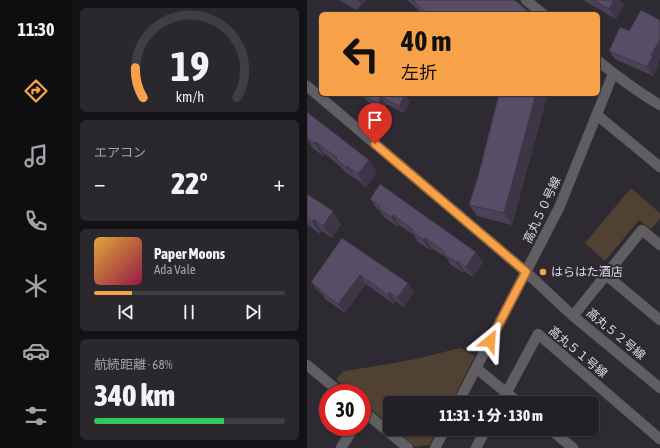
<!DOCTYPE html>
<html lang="ja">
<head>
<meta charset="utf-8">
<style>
  :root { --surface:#222025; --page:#2a282d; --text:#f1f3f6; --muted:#a2a3a7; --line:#3f3e42; --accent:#f7a248 }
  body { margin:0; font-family:"Asap Condensed","Noto Sans JP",sans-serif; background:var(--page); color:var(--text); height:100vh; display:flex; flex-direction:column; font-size:15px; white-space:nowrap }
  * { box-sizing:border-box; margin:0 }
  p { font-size:13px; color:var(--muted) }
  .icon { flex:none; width:22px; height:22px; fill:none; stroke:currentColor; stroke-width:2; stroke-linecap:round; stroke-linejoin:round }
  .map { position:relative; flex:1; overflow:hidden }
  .panel { display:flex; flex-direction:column; gap:8px; padding:8px; background:#131214; width:235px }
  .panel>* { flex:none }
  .banner { position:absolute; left:12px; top:12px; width:281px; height:84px; border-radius:6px; box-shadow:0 1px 3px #0004,0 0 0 1px var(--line); background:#f7a248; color:#111; overflow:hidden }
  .speed { position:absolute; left:12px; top:384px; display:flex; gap:8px; font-size:20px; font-weight:700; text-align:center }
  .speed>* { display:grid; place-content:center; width:52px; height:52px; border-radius:50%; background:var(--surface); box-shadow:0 1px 3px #0004,0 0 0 1px var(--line); line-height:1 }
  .speed .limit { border:6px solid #d22; background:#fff; color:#111 }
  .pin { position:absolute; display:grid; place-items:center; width:34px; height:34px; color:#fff; margin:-41px -17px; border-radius:50% 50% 50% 0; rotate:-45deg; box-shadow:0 0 4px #0007 }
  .pin .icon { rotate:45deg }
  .me { position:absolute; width:44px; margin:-22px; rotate:27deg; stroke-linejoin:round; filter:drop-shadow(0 0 3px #0008) }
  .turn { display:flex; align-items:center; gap:14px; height:84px; padding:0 16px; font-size:18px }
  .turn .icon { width:52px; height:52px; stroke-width:2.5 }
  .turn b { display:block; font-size:28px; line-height:34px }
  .big { font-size:30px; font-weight:800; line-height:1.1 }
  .panel .tile { flex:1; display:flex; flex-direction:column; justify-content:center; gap:6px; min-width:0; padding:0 14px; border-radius:6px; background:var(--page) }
  .panel .dial { align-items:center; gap:0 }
  .dial svg { height:104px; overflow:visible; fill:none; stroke:var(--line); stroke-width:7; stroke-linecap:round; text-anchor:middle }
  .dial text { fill:var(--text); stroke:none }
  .song { display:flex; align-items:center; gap:12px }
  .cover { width:48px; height:48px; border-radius:6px; background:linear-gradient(135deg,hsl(40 70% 55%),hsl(340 70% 35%)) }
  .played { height:4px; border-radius:2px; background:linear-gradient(90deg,var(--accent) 20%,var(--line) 20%) }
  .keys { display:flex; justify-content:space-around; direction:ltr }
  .heat { display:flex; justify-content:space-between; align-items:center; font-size:22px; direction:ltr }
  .charge { height:6px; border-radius:3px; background:linear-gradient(90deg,#34c759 68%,var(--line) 0) }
  .trip { position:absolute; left:76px; top:396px; width:216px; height:40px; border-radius:6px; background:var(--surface); box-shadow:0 1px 3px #0004,0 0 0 1px var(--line); font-weight:800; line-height:40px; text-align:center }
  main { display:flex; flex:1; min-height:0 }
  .tabs { display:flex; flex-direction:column; width:72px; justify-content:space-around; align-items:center; background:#0e0d0f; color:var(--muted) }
  .tabs .icon { width:28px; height:28px }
  .tabs .active { color:var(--accent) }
  .tabs b { font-size:18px; color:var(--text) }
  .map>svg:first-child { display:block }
</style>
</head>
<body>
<main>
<nav class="tabs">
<b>11:30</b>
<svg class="icon active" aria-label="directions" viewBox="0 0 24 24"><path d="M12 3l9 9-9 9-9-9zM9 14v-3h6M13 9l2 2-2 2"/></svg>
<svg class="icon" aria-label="music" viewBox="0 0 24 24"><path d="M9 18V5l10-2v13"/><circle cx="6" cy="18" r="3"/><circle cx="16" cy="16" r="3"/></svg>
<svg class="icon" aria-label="phone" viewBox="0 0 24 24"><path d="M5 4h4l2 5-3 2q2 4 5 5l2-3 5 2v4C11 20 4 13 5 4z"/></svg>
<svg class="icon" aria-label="climate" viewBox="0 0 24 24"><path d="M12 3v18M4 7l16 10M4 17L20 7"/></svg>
<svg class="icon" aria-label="car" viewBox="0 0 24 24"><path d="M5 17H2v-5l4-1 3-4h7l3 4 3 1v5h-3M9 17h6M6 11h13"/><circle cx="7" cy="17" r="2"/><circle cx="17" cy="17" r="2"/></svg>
<svg class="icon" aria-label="filters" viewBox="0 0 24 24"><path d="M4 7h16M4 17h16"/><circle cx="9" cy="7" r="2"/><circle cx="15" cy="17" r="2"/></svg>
</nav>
<section class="panel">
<div class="tile dial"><svg viewBox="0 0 100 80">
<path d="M14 69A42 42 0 1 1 86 69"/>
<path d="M14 69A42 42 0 0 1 8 46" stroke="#f7a248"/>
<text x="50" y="56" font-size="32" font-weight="700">19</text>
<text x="50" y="72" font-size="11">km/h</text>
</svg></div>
<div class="tile"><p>エアコン</p>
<div class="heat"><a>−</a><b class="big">22°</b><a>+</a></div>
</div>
<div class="tile">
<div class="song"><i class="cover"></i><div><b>Paper Moons</b><p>Ada Vale</p></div></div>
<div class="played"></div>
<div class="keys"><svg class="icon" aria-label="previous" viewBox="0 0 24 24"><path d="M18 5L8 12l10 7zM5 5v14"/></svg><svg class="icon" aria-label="pause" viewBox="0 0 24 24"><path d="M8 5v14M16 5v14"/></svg><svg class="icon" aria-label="next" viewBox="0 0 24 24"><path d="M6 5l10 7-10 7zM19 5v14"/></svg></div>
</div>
<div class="tile"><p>航続距離 · 68%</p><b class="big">340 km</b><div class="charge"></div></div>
</section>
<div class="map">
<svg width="353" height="448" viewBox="0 0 353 448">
  <rect width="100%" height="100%" fill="#2d2a31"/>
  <path fill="#504132" d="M324 188 353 213V219L344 229 332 220 298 261 278 243Z
    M153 348 168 356 144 403H83V425L55 401V393H45L29 379 37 371 76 365 113 358Z
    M88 429H130L122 445 108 447Z"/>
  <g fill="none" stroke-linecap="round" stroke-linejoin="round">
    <defs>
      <path id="minor" d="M219 0 236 14
        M291 61C311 77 331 92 353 105
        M0 86 219 272 266 316 353 388
        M290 115 353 167
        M299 275 353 320
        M266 316 335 230 353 245
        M0 365 34 393
        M151 403 169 368
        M194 403 231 334 353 439
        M212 403 169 368 252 208 306 74
        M55 410 101 448
        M243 429 266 448
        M34 448 47 427
        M128 448 138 429
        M169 448 179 429"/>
    </defs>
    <use href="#minor" stroke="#49474d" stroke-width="11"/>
    <use href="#minor" stroke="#605e62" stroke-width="10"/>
  </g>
  <path fill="#4b4258" d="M32 0H60L55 5H54L49 10Z
    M100 0H208L224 14H116Z
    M276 0H313L317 5 309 19Z
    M353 20V59L351 63 352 65 346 76 308 59 302 51 322 31Z
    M57 94 103 101 97 113 79 104 76 110 61 102 56 96Z
    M192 94H242L239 100 205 225 170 216 162 205 172 173Z
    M0 112 62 160 70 172 59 187 48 178V179L37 171 34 167 18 154 16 156 6 148 2 142 0 140Z
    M0 194 34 224 25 238 15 231 13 234 1 225 0 223Z
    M63 199 176 262 166 277 157 271 155 272 143 264 140 258 124 248 123 250 111 242 107 235 92 225 91 227 78 218 73 211 70 209Z
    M35 238 101 283 107 292 97 307 89 301 87 304 59 284 38 313 18 299 15 294 11 291 4 282Z"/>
  <path fill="#3d3647" d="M51 0H60L55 5Z
    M307 0H313L317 5 309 19 302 9Z
    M353 40V59L351 63 352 65 346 76 340 67 344 55Z
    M98 94 103 101 97 113 92 106Z
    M229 94H242L239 100 205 225 197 213Z
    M74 97 79 104 76 110 71 103Z
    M9 142 18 154 16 156 8 144Z
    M62 160 70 172 59 187 51 174Z
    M40 166 48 178V179L39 167Z
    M26 211 34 224 25 238 16 226Z
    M86 215 92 225 91 227 84 217Z
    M7 219 15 231 13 234 5 222Z
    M118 238 124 248 123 250 116 240Z
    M169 252 176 262 166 277 159 267Z
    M150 261 157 271 155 272 149 262Z
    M53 275 59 284 38 313 31 304Z
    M101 283 107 292 97 307 90 298Z
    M82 292 89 301 87 304 81 295Z"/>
  <path fill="#574d66" stroke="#3d3647" d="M105 0H208L224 14H121Z
    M286 0H307L302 9Z
    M334 10 353 20V40L344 55 346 56 340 67 302 51 313 27 322 31Z
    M57 94H98L92 106 74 97 71 103 56 96Z
    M192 94H229L197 213 162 205 172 173Z
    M0 112 62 160 51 174 40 166 39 167 29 159 30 158 9 142 8 144 0 138Z
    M73 184 169 252 159 267 150 261 149 262 136 254 138 252 118 238 116 240 105 232 106 230 86 215 84 217 71 208 73 206 63 199Z
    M0 194 26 211 16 226 7 219 5 222 0 218Z
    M35 238 101 283 90 298 82 292 81 295 53 275 31 304 12 290 13 289 4 282Z"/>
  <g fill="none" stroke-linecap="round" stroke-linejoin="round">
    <defs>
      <path id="route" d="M68 144 219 272 183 341"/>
    </defs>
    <use href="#route" stroke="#a1692f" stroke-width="10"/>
    <use href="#route" stroke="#f7a248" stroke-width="7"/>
  </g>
  <circle fill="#f7a248" stroke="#2d2a31" stroke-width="1.5" cx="236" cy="272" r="4"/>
  <g text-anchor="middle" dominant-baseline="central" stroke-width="4" stroke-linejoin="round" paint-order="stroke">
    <g font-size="12" fill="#dedde1" stroke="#2d2a31">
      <text transform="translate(235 210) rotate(-65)">高丸５０号線</text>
      <text transform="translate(309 334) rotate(40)">高丸５２号線</text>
      <text transform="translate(271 352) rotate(40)">高丸５１号線</text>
    </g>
    <g font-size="12" fill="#dedde1" stroke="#2d2a31" text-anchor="start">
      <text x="244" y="272">はらはた酒店</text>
    </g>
  </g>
</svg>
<div class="speed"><div class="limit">30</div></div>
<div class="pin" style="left:68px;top:144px;background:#d93025"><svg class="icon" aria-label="arrive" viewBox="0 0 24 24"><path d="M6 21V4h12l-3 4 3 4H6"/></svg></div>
<svg class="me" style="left:183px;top:341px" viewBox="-20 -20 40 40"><path d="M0-17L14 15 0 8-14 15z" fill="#f7a248" stroke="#fff" stroke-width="4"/></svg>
<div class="trip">11:31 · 1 分 · 130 m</div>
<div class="banner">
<div class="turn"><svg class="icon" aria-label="left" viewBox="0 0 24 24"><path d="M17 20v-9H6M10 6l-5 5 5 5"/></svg><div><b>40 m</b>左折</div></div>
</div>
</div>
</main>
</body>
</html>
